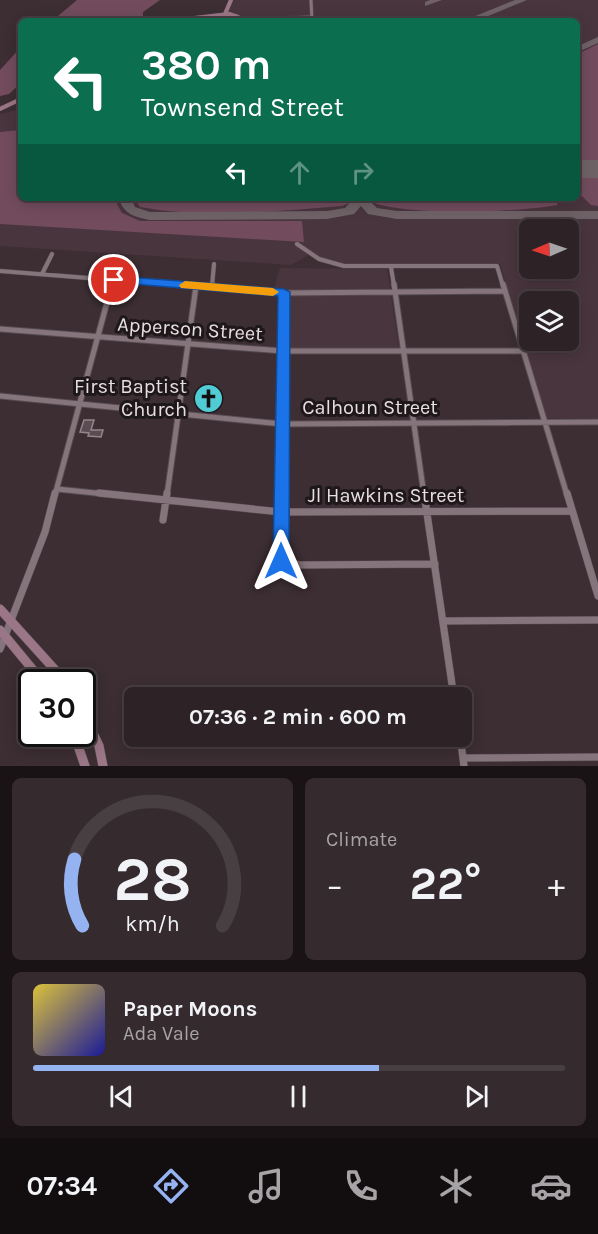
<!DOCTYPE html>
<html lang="en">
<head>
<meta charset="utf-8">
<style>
  :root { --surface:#2d2226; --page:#352a2e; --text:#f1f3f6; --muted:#a7a4a7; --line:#483f43; --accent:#95b2f1 }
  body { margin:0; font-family:Karla,sans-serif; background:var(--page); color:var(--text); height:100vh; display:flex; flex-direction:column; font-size:22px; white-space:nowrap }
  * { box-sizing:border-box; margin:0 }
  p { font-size:20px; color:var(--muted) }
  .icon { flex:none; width:33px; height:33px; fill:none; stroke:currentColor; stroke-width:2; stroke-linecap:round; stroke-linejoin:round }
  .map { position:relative; height:766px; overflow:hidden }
  .drawer { display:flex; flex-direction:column; gap:12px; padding:12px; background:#191315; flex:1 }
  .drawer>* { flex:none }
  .hud { position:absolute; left:18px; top:18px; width:562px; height:183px; border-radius:9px; box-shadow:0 3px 15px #0003,0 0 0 2px var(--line); background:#0b6e4f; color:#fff; overflow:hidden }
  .needle { width:39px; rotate:268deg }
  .controls { position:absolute; left:519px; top:219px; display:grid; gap:12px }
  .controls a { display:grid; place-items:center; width:60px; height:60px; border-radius:9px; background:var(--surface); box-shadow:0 3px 15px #0003,0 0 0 2px var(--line); font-size:30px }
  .speed { position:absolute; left:18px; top:669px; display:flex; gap:12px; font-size:30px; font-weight:700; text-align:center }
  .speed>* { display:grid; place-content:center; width:78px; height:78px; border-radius:50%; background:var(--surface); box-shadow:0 3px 15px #0003,0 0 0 2px var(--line); line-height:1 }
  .speed .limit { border:3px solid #111; border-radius:9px; background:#fff; color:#111 }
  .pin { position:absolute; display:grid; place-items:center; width:51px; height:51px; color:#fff; margin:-26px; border:3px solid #fff; border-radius:50%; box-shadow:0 2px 6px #0007 }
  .me { position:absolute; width:66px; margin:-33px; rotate:0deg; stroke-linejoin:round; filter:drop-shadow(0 0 4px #0008) }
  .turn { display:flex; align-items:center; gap:21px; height:126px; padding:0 24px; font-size:27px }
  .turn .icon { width:78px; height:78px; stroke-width:2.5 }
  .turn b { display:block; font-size:42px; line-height:51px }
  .lanes { display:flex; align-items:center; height:57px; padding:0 24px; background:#0003; justify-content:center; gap:30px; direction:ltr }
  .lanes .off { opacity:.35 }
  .big { font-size:45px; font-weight:700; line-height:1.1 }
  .drawer .tile { flex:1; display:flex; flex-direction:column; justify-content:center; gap:9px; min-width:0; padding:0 21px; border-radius:9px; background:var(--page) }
  .drawer .dial { align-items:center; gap:0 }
  .dial svg { height:156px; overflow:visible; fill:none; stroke:var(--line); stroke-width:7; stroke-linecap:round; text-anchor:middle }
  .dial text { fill:var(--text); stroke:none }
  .song { display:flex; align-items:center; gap:18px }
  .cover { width:72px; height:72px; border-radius:9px; background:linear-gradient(135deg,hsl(50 70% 55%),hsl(240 70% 35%)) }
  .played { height:6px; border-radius:3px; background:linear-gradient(90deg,var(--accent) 65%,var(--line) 65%) }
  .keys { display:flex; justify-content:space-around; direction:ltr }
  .heat { display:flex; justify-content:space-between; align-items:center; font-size:33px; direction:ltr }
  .drawer .tiles { flex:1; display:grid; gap:12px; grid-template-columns:1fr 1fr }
  .tile:last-child { grid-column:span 2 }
  .trip { position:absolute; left:124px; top:687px; width:348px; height:60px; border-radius:9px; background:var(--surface); box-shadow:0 3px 15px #0003,0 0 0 2px var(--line); font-weight:700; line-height:60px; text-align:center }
  .menu { display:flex; height:96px; justify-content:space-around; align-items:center; background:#120e0f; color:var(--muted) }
  .menu .icon { width:42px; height:42px }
  .menu .current { color:var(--accent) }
  .menu b { font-size:27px; color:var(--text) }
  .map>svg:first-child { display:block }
</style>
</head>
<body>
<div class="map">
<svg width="598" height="766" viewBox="0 0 598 766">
  <rect width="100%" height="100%" fill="#3c2e33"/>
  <path fill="#49353e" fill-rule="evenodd" d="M230 0H598V418H546L500 264 343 265 309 255 291 265 0 246V114L21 109V198H578V21H225ZM530 230H568V268H530ZM530 302H568V340H530Z
    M280 268 387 269 399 349H289L290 290 274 288Z"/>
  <path fill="#724c5d" d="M77 0H160L143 12V17L117 21H52Z
    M598 44V160L578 161V54Z
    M21 47V83L9 94 0 96V70Z
    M21 130V198H118L117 204 122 213 140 221H302L304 242 0 224V132Z
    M578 177H598V206L591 205 578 192Z
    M134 198H351L350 203 342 206C276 211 205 219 140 207Z
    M369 198H559L557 205C522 212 401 217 370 201Z"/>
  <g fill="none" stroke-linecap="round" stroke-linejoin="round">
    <path fill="#6f6267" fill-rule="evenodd" d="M430 0H442L425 6V2Z
      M515 0H527L476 21H463Z
      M598 37V43L578 52V46Z
      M119 198H131L135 207 150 212 327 211 345 208 354 198H367L377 208 397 211H598V219H397L368 214 361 206 354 214 327 219 150 220C135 217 123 214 119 198Z"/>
    <path fill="#6f6267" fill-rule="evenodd" d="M578 160H598V178H578Z"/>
  </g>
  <path fill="#5b4b52" stroke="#96858c" stroke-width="1.5" d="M84 420H94L91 430H103L101 437 88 436 89 433 80 432Z"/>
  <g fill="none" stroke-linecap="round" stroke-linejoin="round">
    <defs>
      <path id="minor-far3" d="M311 0 312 21
        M235 20 312 17"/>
      <path id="minor-far2" d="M297 244 319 259 344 266H497L503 286
        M391 267 394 286
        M0 271 189 286
        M42 274 52 254
        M111 286 113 280
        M212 286 214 264"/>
      <path id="minor-far1" d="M170 284 284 293 504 291
        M394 284 424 495
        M503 284 567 495
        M212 287V284
        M0 329 283 351H523
        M0 396 282 424 598 422
        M57 489 114 495
        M55 495 112 284
        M167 495 196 286
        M282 495 284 293"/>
      <path id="minor" d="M99 493 281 512 572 511
        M282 493 281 561 300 565 435 564
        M424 493 454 698
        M567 493 598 596
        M163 520 167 493
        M443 621 598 620
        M0 649 45 532 55 493
        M460 736 464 766
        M463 758 598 757"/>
      <path id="secondary-far1" d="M225 14 231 0
        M161 21 238 17 229 14 195 18
        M0 109 21 99"/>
      <path id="secondary" d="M0 609 66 682
        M0 630 43 682
        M82 710 99 746 103 766
        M74 734 85 766"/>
    </defs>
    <use href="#minor-far3" stroke="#554a4e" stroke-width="4"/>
    <use href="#minor-far2" stroke="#554a4e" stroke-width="5"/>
    <use href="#minor-far1" stroke="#554a4e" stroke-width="7"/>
    <use href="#minor" stroke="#554a4e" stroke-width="8"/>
    <use href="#secondary-far1" stroke="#554a4e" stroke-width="4.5"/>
    <use href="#secondary" stroke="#554a4e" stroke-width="10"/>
    <use href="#minor-far3" stroke="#85747b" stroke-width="3"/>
    <use href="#minor-far2" stroke="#85747b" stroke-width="4"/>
    <use href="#minor-far1" stroke="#85747b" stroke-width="5"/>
    <use href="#minor" stroke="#85747b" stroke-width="7"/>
    <use href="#secondary-far1" stroke="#9b7686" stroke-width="4"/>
    <use href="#secondary" stroke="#9b7686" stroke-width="9"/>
  </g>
  <path fill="#1a73e8" stroke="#114b97" stroke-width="1.5" d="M114 276 284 289 290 292 289 561 287 566 281 569 275 566 273 561 278 296 109 282V277Z"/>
  <path fill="#f59e0b" d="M185 281 273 288 279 292 273 296 181 288 179 285Z"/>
  <defs>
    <symbol id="church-disc" viewBox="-11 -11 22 22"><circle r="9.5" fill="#51ccd4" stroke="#1e181b"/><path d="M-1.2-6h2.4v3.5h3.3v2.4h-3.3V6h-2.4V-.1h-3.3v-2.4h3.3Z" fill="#111"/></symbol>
  </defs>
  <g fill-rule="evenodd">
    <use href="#church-disc" x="192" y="382" width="33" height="33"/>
  </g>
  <g text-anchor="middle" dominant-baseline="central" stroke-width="6" stroke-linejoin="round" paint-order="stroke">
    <g font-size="20" fill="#e7dee1" stroke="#1e181b">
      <text transform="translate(190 329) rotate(4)">Apperson Street</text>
      <text x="370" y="407">Calhoun Street</text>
      <text x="386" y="495">Jl Hawkins Street</text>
    </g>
    <g font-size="20" fill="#e7dee1" stroke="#1e181b" text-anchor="end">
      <text x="187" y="386">First Baptist<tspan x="187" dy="23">Church</tspan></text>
    </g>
  </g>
</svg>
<div class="controls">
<a><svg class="needle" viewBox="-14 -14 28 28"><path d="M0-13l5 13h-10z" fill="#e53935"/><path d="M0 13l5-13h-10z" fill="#a7a4a7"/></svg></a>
<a><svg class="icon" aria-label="layers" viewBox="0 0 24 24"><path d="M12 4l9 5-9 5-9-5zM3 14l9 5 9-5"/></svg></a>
</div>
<div class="speed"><div class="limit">30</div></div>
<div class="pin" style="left:114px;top:280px;background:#d93025"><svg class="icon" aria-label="arrive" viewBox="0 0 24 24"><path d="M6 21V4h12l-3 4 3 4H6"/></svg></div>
<svg class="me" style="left:281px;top:561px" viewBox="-20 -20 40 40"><path d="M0-17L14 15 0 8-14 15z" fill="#1a73e8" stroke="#fff" stroke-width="4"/></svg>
<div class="trip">07:36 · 2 min · 600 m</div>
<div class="hud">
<div class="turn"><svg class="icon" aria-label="left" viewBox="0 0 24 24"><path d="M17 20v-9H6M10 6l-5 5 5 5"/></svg><div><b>380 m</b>Townsend Street</div></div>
<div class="lanes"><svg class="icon" aria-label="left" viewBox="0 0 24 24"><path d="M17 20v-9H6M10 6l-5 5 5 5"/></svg><svg class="icon off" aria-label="ahead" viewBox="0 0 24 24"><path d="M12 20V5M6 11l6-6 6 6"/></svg><svg class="icon off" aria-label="right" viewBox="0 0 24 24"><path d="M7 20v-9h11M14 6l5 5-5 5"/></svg></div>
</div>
</div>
<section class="drawer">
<div class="tiles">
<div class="tile dial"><svg viewBox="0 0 100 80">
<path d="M14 69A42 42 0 1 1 86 69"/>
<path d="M14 69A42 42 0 0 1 10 35" stroke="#95b2f1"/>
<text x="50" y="56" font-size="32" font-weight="700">28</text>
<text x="50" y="72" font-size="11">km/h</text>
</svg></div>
<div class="tile"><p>Climate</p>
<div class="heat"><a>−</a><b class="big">22°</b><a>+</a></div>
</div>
<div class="tile">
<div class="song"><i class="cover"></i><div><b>Paper Moons</b><p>Ada Vale</p></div></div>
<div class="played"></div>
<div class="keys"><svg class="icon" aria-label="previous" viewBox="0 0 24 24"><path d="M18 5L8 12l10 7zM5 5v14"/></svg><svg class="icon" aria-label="pause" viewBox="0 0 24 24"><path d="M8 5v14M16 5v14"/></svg><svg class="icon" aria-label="next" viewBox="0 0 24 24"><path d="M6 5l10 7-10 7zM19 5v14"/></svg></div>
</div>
</div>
</section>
<nav class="menu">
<b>07:34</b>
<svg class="icon current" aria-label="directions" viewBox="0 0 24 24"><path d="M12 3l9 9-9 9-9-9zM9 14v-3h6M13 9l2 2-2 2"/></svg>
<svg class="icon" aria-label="music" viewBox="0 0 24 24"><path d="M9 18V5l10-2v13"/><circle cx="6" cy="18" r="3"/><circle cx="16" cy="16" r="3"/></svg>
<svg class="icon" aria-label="phone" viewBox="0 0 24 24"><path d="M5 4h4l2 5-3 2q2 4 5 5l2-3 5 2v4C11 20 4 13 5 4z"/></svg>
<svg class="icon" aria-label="climate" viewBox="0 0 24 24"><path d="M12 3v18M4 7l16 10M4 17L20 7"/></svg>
<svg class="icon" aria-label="car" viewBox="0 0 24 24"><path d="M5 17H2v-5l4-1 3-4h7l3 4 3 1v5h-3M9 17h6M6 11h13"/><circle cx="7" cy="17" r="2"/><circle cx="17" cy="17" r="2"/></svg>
</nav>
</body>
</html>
